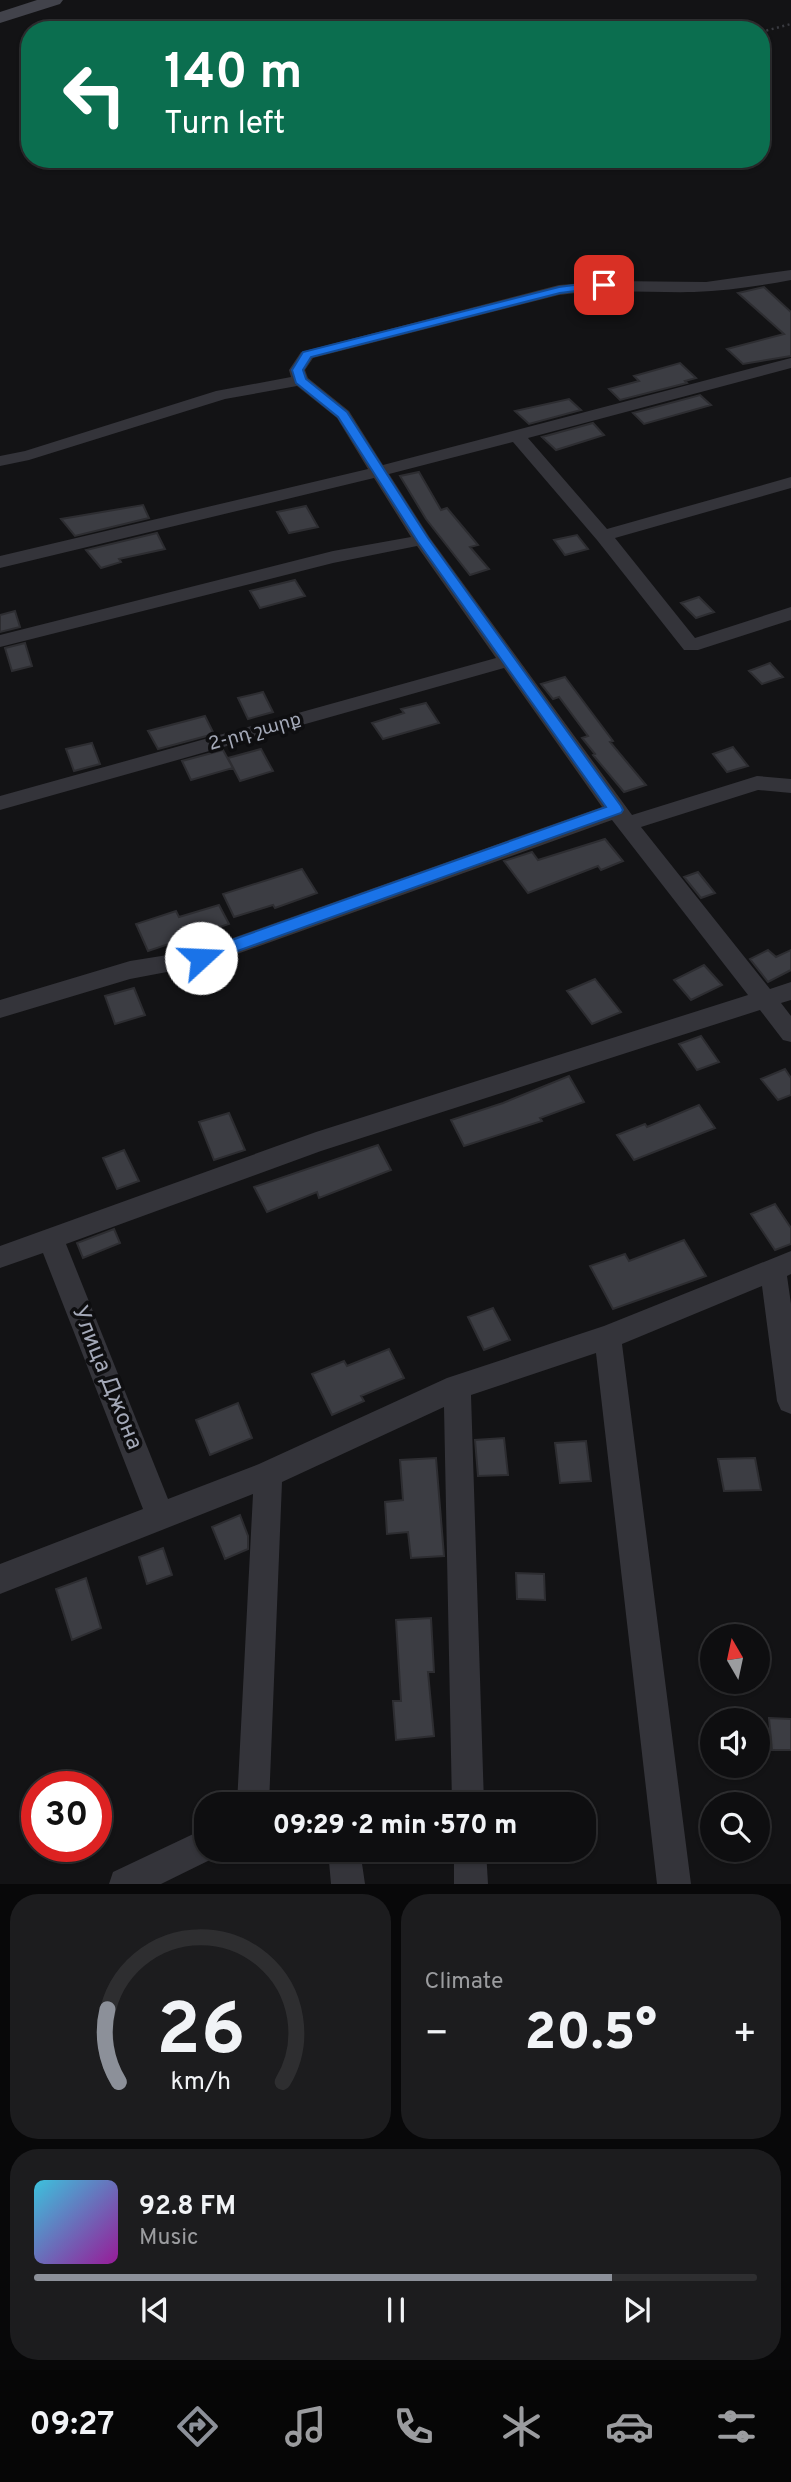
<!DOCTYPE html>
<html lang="en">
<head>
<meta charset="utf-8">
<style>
  :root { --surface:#0e0e10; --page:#1c1c1e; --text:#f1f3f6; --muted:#9b9c9f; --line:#2e2e30; --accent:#8c9099 }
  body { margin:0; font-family:Overpass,"Noto Sans Armenian",sans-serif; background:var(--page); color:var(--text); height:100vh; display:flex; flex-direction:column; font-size:26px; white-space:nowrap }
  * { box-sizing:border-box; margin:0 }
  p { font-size:23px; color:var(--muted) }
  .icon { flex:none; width:38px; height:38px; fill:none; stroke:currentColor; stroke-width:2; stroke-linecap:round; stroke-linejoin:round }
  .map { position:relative; height:1884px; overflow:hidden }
  .drawer { display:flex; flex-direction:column; gap:10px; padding:10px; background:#080809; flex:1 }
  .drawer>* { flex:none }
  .guide { position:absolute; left:21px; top:21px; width:749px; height:147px; border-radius:28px; box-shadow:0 2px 5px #0004,0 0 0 2px var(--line); background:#0b6e4f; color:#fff; overflow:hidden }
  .needle { width:46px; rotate:351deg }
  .buttons { position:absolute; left:700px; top:1624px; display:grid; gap:14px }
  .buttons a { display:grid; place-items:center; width:70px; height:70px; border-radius:50%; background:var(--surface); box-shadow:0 2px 5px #0004,0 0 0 2px var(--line); font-size:35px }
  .speed { position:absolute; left:21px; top:1771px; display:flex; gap:14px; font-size:35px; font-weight:700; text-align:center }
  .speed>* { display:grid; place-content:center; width:91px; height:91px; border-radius:50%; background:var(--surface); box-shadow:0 2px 5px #0004,0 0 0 2px var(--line); line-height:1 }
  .speed .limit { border:10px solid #d22; background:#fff; color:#111 }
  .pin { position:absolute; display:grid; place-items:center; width:60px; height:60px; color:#fff; margin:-30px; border-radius:14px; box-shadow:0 4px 10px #0006 }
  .me { position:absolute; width:77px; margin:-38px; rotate:70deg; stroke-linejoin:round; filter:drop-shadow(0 0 5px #0008) }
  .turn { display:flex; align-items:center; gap:24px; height:147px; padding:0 28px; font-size:32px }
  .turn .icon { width:91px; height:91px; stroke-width:2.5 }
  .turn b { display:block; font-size:49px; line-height:60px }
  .big { font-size:52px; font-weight:800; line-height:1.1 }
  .drawer .card { flex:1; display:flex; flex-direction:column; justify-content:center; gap:10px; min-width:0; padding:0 24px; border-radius:28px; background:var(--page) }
  .drawer .dial { align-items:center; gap:0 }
  .dial svg { height:182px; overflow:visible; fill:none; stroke:var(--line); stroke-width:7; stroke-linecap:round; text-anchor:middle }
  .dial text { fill:var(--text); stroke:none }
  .song { display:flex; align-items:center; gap:21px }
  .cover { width:84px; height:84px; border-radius:10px; background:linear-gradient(135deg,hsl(190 70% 55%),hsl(300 70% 35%)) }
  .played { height:7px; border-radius:4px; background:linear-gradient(90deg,var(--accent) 80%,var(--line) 80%) }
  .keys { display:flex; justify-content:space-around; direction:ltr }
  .heat { display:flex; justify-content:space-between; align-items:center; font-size:38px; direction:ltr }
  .drawer .tiles { flex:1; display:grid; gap:10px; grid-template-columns:1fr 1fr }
  .card:last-child { grid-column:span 2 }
  .trip { position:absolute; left:194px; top:1792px; width:402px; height:70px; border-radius:28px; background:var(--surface); box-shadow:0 2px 5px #0004,0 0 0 2px var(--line); font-weight:800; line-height:70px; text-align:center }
  .menu { display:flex; height:112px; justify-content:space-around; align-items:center; background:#060606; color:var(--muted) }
  .menu .icon { width:49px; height:49px }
  .menu .current { color:var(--accent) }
  .menu b { font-size:32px; color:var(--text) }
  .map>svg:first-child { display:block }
</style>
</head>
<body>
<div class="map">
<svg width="791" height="1884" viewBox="0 0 791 1884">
  <rect width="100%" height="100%" fill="#131315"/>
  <path fill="#3c3d43" stroke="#2d2d31" stroke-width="2" d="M764 287 791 312V356L743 364 727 349 784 334 738 293Z
    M680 363 696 378 685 381 687 383 620 400 609 389 639 381 634 376Z
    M700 395 711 405 644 424 633 413Z
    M569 399 581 410 529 424 515 411Z
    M593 423 604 435 556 450 542 437Z
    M419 472 441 510 447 508 478 545 470 547 489 569 470 575 426 519 400 476Z
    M143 505 149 518 75 536 61 519Z
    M306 506 318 527 289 533 277 512Z
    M157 533 165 549 119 559 121 562 101 568 86 550Z
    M577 535 588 549 565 555 554 540Z
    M295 580 305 596 260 608 250 591Z
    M699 597 714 612 696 618 681 603Z
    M15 611 20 627 0 632V615Z
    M25 643 32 666 12 671 5 648Z
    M770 663 783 677 762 684 749 671Z
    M565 677 613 741 610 742 646 785 624 792 593 755 595 754 582 738 588 736 559 697 553 699 541 684Z
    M263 692 273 712 248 719 238 698Z
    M426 703 439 723 383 739 372 723 404 713 401 709Z
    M205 716 214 734 158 749 148 731Z
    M92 743 100 764 74 771 66 749Z
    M733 747 748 766 727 772 713 754Z
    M261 749 273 771 240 781 228 758Z
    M223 750 233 768 191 780 182 761Z
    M605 839 623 861 601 870 598 866 528 893 504 861 532 852 538 860Z
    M302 869 317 893 275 908 273 905 234 917 223 894Z
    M698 872 715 893 701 898 684 877Z
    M219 905 229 924 148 951 136 924 176 911 179 917Z
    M768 950 776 957 791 950V970L768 982 750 959Z
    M704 965 722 985 691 1000 674 980Z
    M595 979 621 1012 592 1024 567 991Z
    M134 988 145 1015 115 1024 105 996Z
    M701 1036 719 1062 697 1070 679 1044Z
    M785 1069 791 1078V1095L778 1100 761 1079Z
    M569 1076 584 1102 540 1118 542 1121 464 1146 451 1120 503 1103Z
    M699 1105 715 1128 634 1160 617 1135 645 1124 647 1127Z
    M229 1113 245 1150 214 1160 199 1122Z
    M378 1145 391 1170 319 1198 317 1192 267 1212 254 1187Z
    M124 1150 139 1181 117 1189 103 1158Z
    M775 1204 791 1228V1244L775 1250 751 1214Z
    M114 1229 120 1243 83 1258 77 1243Z
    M684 1240 706 1276 613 1309 590 1266 625 1254 629 1261Z
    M493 1308 510 1340 484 1350 468 1317Z
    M389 1349 404 1378 361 1396 364 1401 332 1415 312 1374 344 1361 347 1366Z
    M238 1403 252 1438 210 1455 196 1420Z
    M504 1438 508 1475 478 1476 475 1440Z
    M586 1441 591 1481 560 1483 555 1443Z
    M436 1458 444 1556 411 1558 408 1532 387 1534 385 1502 403 1500 400 1460Z
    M755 1458 761 1490 724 1491 718 1459Z
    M240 1515 248 1536V1549L225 1559 212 1527Z
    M163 1548 172 1575 147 1584 139 1557Z
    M516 1573 544 1574 545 1600 517 1599Z
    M86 1578 101 1628 72 1640 56 1589Z
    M431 1618 434 1672H428L434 1736 396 1740 393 1701H401L396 1620Z
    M769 1718 791 1719V1750H772Z"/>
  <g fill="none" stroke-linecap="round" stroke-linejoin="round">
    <path stroke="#3a3b41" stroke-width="2.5" stroke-dasharray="2 3.5" stroke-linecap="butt" d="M761 32 791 24"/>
    <path fill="#34343a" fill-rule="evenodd" d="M791 270V280C759 286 727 291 694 292 649 293 605 288 559 295L313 358 305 370 308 378 349 411 383 465 791 358V368L528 438 607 529 791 477V488L615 538 695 638 791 607V620L698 650H684L597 540 513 442 389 474 430 538 632 815 757 776 791 779V793L758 790 641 827 770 989 791 982V1000L781 1003 791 1016V1042L783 1040 760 1010 321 1151 66 1244 168 1499 259 1464 447 1378 604 1326 791 1251V1274L787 1276 791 1304V1414L781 1410 777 1401 762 1286 622 1344 691 1884H657L596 1353 471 1395 484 1804H452L444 1407 282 1482 269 1804H237L253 1494 0 1594V1564L143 1509 43 1253 0 1268V1246L316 1132 748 995 612 820 209 964 130 979 0 1018V1000L130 961 199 950 602 807 504 668 0 810V796L496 658 417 546 333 563 0 647V635L333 551 411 537 374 478 0 568V556L368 469 337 418 297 386 225 399 29 460 0 466V456L25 451 216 391 291 377 289 370 301 352 559 285 610 281 706 282Z
      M206 1828V1850H220L218 1856 161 1884H109L113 1872Z
      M328 1850H360L365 1884H331Z
      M454 1850H486L488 1884H454Z"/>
    <path fill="#42434b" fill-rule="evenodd" d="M37 0H63L60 4 0 23V12Z"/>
  </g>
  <path fill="#1a73e8" stroke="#114b97" stroke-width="2" d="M604 281 607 282V287L560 293 311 357 303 370 306 379 347 412 428 538 621 806 623 810 621 813 207 962H195L193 958 195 953 606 807 418 542 338 417 296 383 292 370 303 352 559 287Z"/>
  <g text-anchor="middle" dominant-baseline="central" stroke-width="7" stroke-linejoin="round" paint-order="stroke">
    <g font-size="19" fill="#a3a8b7" stroke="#0e0e10">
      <text transform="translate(255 732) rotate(-16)">2-րդ շարք</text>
    </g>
    <g font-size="23" fill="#a3a8b7" stroke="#0e0e10">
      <text transform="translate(106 1378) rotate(68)">Улица Джона</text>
    </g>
  </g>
</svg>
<div class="buttons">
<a><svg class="needle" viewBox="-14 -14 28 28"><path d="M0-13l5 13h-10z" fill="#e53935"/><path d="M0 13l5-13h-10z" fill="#9b9c9f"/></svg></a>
<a><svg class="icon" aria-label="sound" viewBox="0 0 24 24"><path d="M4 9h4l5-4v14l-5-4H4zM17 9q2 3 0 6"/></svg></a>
<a><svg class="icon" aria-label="search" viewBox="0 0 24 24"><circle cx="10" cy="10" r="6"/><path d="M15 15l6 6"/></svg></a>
</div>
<div class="speed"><div class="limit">30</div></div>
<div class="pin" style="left:604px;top:285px;background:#d93025"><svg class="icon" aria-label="arrive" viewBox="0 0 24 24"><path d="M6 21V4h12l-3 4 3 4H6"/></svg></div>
<svg class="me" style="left:201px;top:958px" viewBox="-20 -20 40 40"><circle r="19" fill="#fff"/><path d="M0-13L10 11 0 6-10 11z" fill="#1a73e8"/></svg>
<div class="trip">09:29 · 2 min · 570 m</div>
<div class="guide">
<div class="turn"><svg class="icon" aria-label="left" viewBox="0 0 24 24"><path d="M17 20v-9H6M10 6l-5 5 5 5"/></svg><div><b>140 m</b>Turn left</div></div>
</div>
</div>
<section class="drawer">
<div class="tiles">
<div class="card dial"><svg viewBox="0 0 100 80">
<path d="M14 69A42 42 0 1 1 86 69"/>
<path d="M14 69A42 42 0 0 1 9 37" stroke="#8c9099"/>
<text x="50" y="56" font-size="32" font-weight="700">26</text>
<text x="50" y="72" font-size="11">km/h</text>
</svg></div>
<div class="card"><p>Climate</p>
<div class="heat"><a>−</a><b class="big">20.5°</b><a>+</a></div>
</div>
<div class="card">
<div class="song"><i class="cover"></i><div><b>92.8 FM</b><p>Music</p></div></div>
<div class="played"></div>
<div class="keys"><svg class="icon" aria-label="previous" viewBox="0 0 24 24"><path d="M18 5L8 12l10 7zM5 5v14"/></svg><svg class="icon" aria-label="pause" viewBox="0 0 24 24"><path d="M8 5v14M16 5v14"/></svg><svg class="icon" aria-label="next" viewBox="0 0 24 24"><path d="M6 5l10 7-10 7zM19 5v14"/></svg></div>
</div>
</div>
</section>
<nav class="menu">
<b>09:27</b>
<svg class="icon current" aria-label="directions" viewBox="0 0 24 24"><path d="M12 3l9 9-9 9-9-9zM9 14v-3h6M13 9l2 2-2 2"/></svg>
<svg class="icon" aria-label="music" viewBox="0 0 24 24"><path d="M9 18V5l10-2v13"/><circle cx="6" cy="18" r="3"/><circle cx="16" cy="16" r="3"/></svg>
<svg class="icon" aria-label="phone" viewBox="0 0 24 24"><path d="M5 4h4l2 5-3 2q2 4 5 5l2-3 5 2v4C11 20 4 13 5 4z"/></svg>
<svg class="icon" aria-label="climate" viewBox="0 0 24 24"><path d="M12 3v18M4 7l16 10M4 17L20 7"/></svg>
<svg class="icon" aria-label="car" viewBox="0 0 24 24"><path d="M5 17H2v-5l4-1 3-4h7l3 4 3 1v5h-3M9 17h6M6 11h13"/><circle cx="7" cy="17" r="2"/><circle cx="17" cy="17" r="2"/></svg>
<svg class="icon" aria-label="filters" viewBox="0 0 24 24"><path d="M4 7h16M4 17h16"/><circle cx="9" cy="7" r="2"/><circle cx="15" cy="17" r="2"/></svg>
</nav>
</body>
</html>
